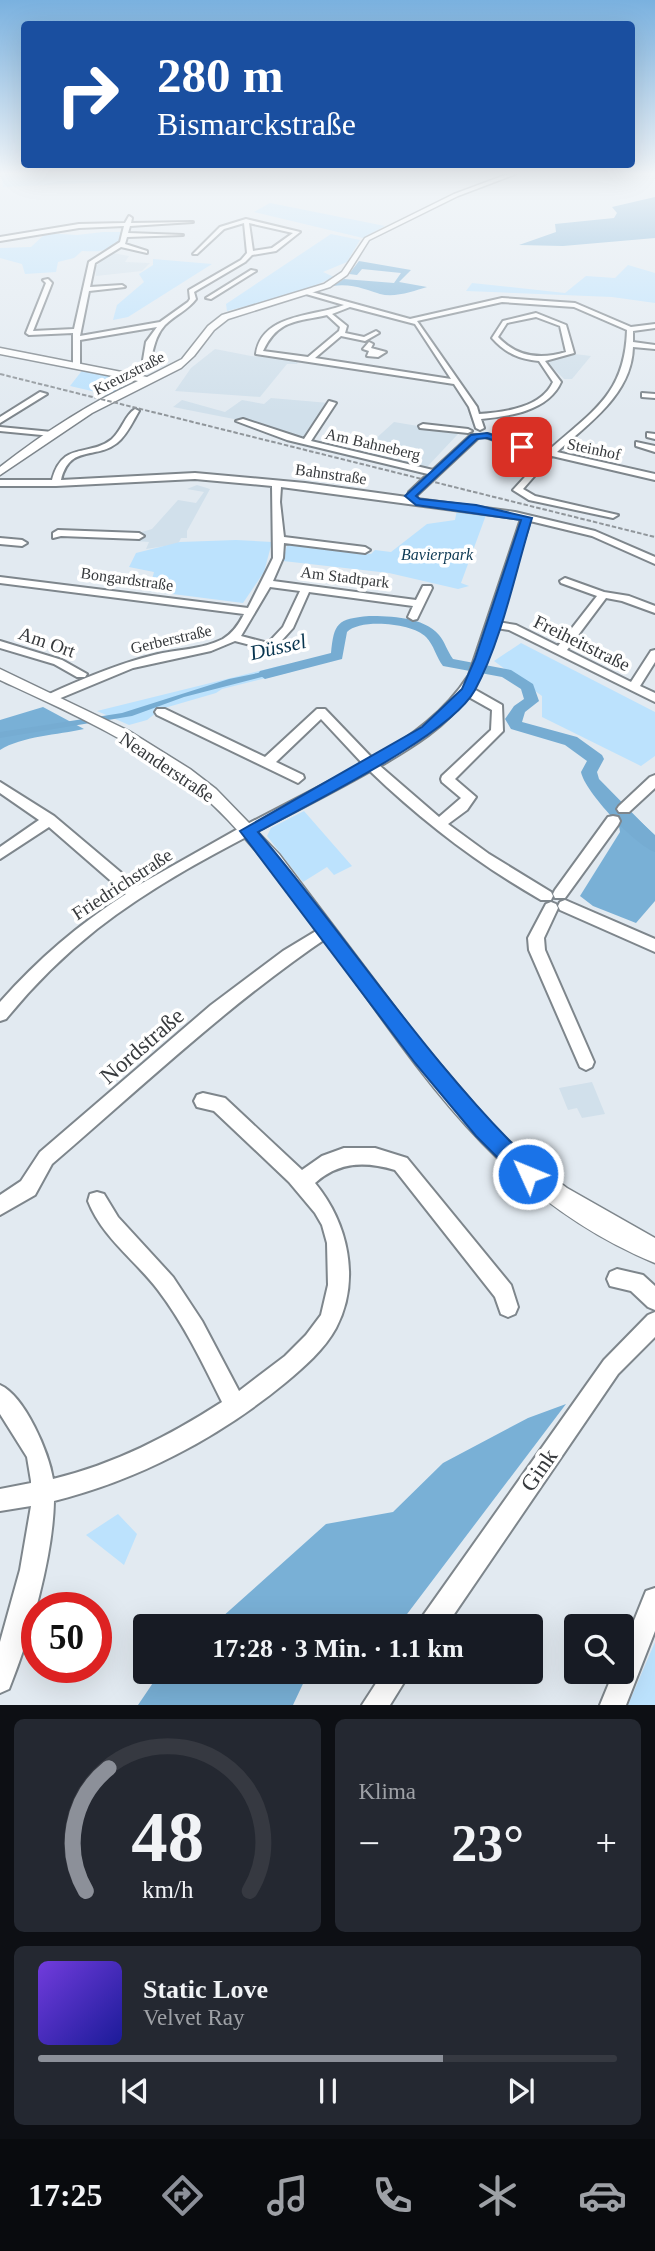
<!DOCTYPE html>
<html lang="de">
<head>
<meta charset="utf-8">
<style>
  :root { --surface:#171b24; --page:#242831; --text:#f1f3f6; --muted:#9ea1a6; --line:#363941; --accent:#8c9099 }
  body { margin:0; font-family:Georgia,serif; background:var(--page); color:var(--text); height:100vh; display:flex; flex-direction:column; font-size:26px; white-space:nowrap }
  * { box-sizing:border-box; margin:0 }
  p { font-size:23px; color:var(--muted) }
  .icon { flex:none; width:38px; height:38px; fill:none; stroke:currentColor; stroke-width:2; stroke-linecap:round; stroke-linejoin:round }
  .map { position:relative; height:1705px; overflow:hidden }
  .drawer { display:flex; flex-direction:column; gap:14px; padding:14px; background:#0d0f14; flex:1 }
  .drawer>* { flex:none }
  .hud { position:absolute; left:21px; top:21px; width:614px; height:147px; border-radius:7px; box-shadow:0 7px 28px #0002; background:#1a4fa0; color:#fff; overflow:hidden }
  .tools { position:absolute; left:564px; top:1614px; display:grid; gap:14px }
  .tools a { display:grid; place-items:center; width:70px; height:70px; border-radius:7px; background:var(--surface); box-shadow:0 7px 28px #0002; font-size:35px }
  .speed { position:absolute; left:21px; top:1592px; display:flex; gap:14px; font-size:35px; font-weight:700; text-align:center }
  .speed>* { display:grid; place-content:center; width:91px; height:91px; border-radius:50%; background:var(--surface); box-shadow:0 7px 28px #0002; line-height:1 }
  .speed .limit { border:10px solid #d22; background:#fff; color:#111 }
  .pin { position:absolute; display:grid; place-items:center; width:60px; height:60px; color:#fff; margin:-30px; border-radius:14px; box-shadow:0 4px 10px #0006 }
  .me { position:absolute; width:77px; margin:-38px; rotate:314deg; stroke-linejoin:round; filter:drop-shadow(0 0 5px #0008) }
  .turn { display:flex; align-items:center; gap:24px; height:147px; padding:0 21px; font-size:32px }
  .turn .icon { width:91px; height:91px; stroke-width:2.5 }
  .turn b { display:block; font-size:49px; line-height:60px }
  .big { font-size:52px; font-weight:700; line-height:1.1 }
  .drawer .widget { flex:1; display:flex; flex-direction:column; justify-content:center; gap:10px; min-width:0; padding:0 24px; border-radius:10px; background:var(--page) }
  .drawer .dial { align-items:center; gap:0 }
  .dial svg { height:182px; overflow:visible; fill:none; stroke:var(--line); stroke-width:7; stroke-linecap:round; text-anchor:middle }
  .dial text { fill:var(--text); stroke:none }
  .song { display:flex; align-items:center; gap:21px }
  .cover { width:84px; height:84px; border-radius:10px; background:linear-gradient(135deg,hsl(260 70% 55%),hsl(240 70% 35%)) }
  .played { height:7px; border-radius:4px; background:linear-gradient(90deg,var(--accent) 70%,var(--line) 70%) }
  .keys { display:flex; justify-content:space-around; direction:ltr }
  .heat { display:flex; justify-content:space-between; align-items:center; font-size:38px; direction:ltr }
  .drawer .tiles { flex:1; display:grid; gap:14px; grid-template-columns:1fr 1fr }
  .widget:last-child { grid-column:span 2 }
  .trip { position:absolute; left:133px; top:1614px; width:410px; height:70px; border-radius:7px; background:var(--surface); box-shadow:0 7px 28px #0002; font-weight:700; line-height:70px; text-align:center }
  .dock { display:flex; height:112px; justify-content:space-around; align-items:center; background:#090b0e; color:var(--muted) }
  .dock .icon { width:49px; height:49px }
  .dock .current { color:var(--accent) }
  .dock b { font-size:32px; color:var(--text) }
  .map>svg:first-child { display:block }
</style>
</head>
<body>
<div class="map">
<svg width="655" height="1705" viewBox="0 0 655 1705">
  <rect width="100%" height="100%" fill="#e2eaf1"/>
  <path fill="#d1e0eb" d="M113 253 129 256 125 262 150 263 142 271 96 276 95 268 104 257Z
    M215 349 251 356 299 360 297 364H287L260 397 175 391 191 368Z
    M575 354 591 356 572 379H564L547 362Z
    M271 398 329 403 305 437 300 439 244 421 173 407 182 400 225 412 242 400 264 404Z
    M394 422 454 432 458 434 427 467 360 453Z
    M197 485 210 489 187 531V538H181L178 544 146 549 149 542 136 541 142 532 152 529 178 500 196 503 204 492 187 489Z
    M592 1082 605 1114 582 1118 577 1108 568 1110 559 1088Z"/>
  <path fill="#bce2fd" d="M1 174H137L129 181 3 187Z
    M270 203 385 226 363 238 254 212Z
    M103 232H124C117 252 101 252 82 251L74 258 58 262 56 272 25 274 22 264 0 258V248L31 247 46 233 77 235Z
    M331 234 360 240 347 262 323 272 334 277 299 293 227 311 226 304Z
    M153 259 212 264 128 317 113 320 117 305 144 282 139 274 153 265Z
    M628 265 655 273V303L612 297 466 291 472 283 565 293 586 276 615 278Z
    M84 368 128 382 109 395 70 386Z
    M457 510 486 515 461 583 469 586 458 589 389 573 283 561 287 545 292 542 371 554 375 550 391 552 427 524 455 520Z
    M236 540 272 542 264 572 243 603 149 591 154 572 129 567 136 553 180 542Z
    M521 643 655 712V756L641 766 542 717V696L494 661Z
    M283 665 291 672 222 689 216 693 161 709 147 720 129 725 97 711Z
    M304 811 352 866 334 875 327 867 303 882 267 836 271 828Z
    M118 1514 137 1534 124 1565 86 1535Z
    M655 1642V1705H628Z"/>
  <path fill="#79b0d6" d="M655 197V238L563 246 519 245 556 232 555 224 614 218 617 213 612 207Z
    M359 261 411 270 399 282 427 287C414 291 395 298 380 294 369 291 353 283 333 286L344 279 394 283 401 273 362 269 357 275 349 274Z
    M43 707 84 729C58 735 22 736 0 750V720Z
    M629 811 655 835V901L636 923 593 906 580 896 620 832 619 826Z
    M566 1404 398 1626H212L326 1524 393 1512 443 1463 528 1418Z
    M161 1671H309L293 1705H138Z"/>
  <path fill="#76acd2" d="M287 667 289 670 184 697 132 716 0 738V732L122 713 229 679Z"/>
  <g fill="none" stroke-linecap="round" stroke-linejoin="round">
    <path fill="#76acd2" fill-rule="evenodd" d="M369 616C390 616 424 617 439 635 445 642 447 651 453 659L511 670 533 684 539 701 525 712 522 722 577 737 602 755 604 759 597 772 599 779 655 836V852C635 845 585 792 581 772L587 761 565 745 511 729 505 719 514 706 524 699 521 689 502 677 443 666C436 657 434 645 426 637 413 623 360 618 347 632L342 659 265 679 258 674 260 671 331 653C334 623 337 619 369 616Z"/>
    <defs>
      <path id="minor" d="M129 216 132 218 131 223 193 222 130 226 128 233 183 235 127 237 125 244 147 251V253L121 247 95 263 90 287 122 285 125 287 89 291 80 336 160 322 188 302 190 299 189 290 241 260 247 253 244 223 224 229 197 254H193L220 227 246 219 300 232 276 251 252 255 245 262 194 292 196 299C188 310 175 315 165 325 155 336 154 348 150 362L143 360 146 342 157 327 80 340V364L73 366V333L29 335 26 333 46 283 43 280 48 279 52 283 33 331 74 329 89 262 120 242 124 226 79 228 0 241V237L79 224 125 223ZM249 223 293 233 272 248 253 251Z
        M251 270 256 271 211 299 206 298Z
        M308 291 410 319 502 298 575 303 631 327 655 324V328L633 331V342L655 345V349L633 347C632 394 589 423 557 452L655 474V480L552 456 523 489 535 496 618 515 613 518 529 500 513 490 545 455 519 449 483 436 487 434 549 450C593 411 625 394 627 330L574 307 502 302 417 321 477 407 479 414C505 412 541 408 553 382L539 361C519 359 505 353 492 338L503 321 536 313 566 325 574 353 545 361 561 382C548 411 510 416 481 419L484 428 480 430 476 428 469 407 454 384 256 354C262 313 314 317 344 305L306 294ZM350 307 415 324 451 379 315 358 341 336 365 341 379 333 376 331 364 337 345 333 347 326 332 314ZM327 315 340 327 339 331 308 357 263 351C278 319 297 322 327 315ZM536 317 560 326 566 352C540 360 517 357 498 337L507 323Z
        M369 342 373 344 371 348 386 352 378 357 367 356 369 351 363 349Z
        M40 392 47 394 0 423V417Z
        M642 393 655 394V398L642 397Z
        M329 401 336 403 311 441 433 470 471 435H477V439L417 495V499L515 512 595 531 655 557V564L592 536 530 521 498 622 516 625 558 646 597 596 561 583 560 581 565 578 604 592 629 596 655 606V613L622 601 606 598 567 650 631 682 651 651 655 650V662L640 686 655 693V702L509 630 496 628 481 675 472 688 502 705 503 731 455 779 476 797 467 810 448 824 489 854 551 892 553 896 551 900H541C478 864 422 821 370 771 279 823 180 864 97 929 63 956 33 986 6 1019L0 1021V1002C37 960 79 924 126 894L49 827 0 859V847L39 820 0 793V782L54 816 137 886 236 830 363 764 321 719 276 762 303 775 304 778 298 783 157 715 155 712 157 709H165L265 757 317 709H325L373 759C411 737 445 712 469 675L521 519 281 487 280 502 284 537 365 547 370 550 365 553 284 543 283 558 273 581 416 600 423 586H431L432 588 417 619 413 620 408 617 413 606 309 592 293 628 274 649 270 650 235 641 211 651 133 668 51 702 45 698 47 695C82 679 117 664 154 655 177 649 202 650 223 639 233 633 239 624 244 614L0 583V577L248 608 273 558 272 486 195 479 56 486H0V480H52C63 440 88 458 112 439 122 430 125 415 135 409L139 411C133 421 127 435 117 443 95 460 70 444 61 480L195 473 305 483 407 497 409 492 428 474 287 440 236 421 243 419 304 439ZM270 587 300 591 283 627 268 643 241 636ZM467 696 492 710 491 730 442 776 441 779 442 782 461 798 439 817 380 766C411 748 448 726 467 696Z
        M423 424 468 429 472 431 468 433 420 428 419 426Z
        M0 427 52 432 56 434 52 436 0 431Z
        M647 433 655 434V439L647 437Z
        M636 442 655 446V452L636 446Z
        M58 530 139 533 144 536 139 539 61 536 53 538V533Z
        M0 538 22 540 27 543 22 546 0 544Z
        M0 641 62 660 87 674 85 677H77L54 664 0 648Z
        M655 775V788L629 812H619L617 809 619 806 650 777Z
        M613 816 618 817 620 821 618 825 565 898H555L553 894 555 890 608 817Z
        M565 900 655 939V952L560 910 558 906 560 902Z
        M551 902 556 904 558 908 544 938 545 950 594 1062 592 1067 586 1070 580 1067 529 950 528 938 546 904Z
        M326 925 331 927 334 931 331 935C231 1002 144 1085 52 1164L35 1195 0 1215V1195L21 1181 40 1152 211 1005 283 951Z
        M203 1093 225 1098 302 1170 322 1156 344 1148H375L407 1158 511 1285 518 1307 515 1314 508 1317 501 1314 495 1297 395 1170C364 1161 339 1162 315 1183 348 1223 361 1280 336 1328 324 1350 304 1367 285 1383 218 1438 138 1480 54 1501 53 1557 30 1637 9 1689L0 1693V1642L20 1570 31 1506 0 1511V1489L31 1483V1481L27 1457 0 1414V1385C25 1396 49 1453 53 1479 115 1464 169 1436 222 1402 203 1364 184 1324 158 1290 135 1260 102 1237 88 1201L90 1194 97 1192 104 1194 118 1217 173 1277 202 1321 239 1391 285 1356 306 1335 321 1315 328 1285 327 1243 322 1225 315 1213 289 1182 214 1111 197 1107 194 1101 197 1095Z
        M617 1269 643 1275 655 1286V1310L648 1307 631 1291 610 1286 607 1279 610 1272Z
        M655 1312V1337L618 1374 446 1626H419L422 1617 604 1360 648 1315Z
        M655 1588V1631L626 1705H600L614 1671H621V1653L646 1591Z
        M384 1671H411L390 1705H362Z"/>
      <path id="major" d="M508 174H516L458 196 369 240 347 275 330 287 228 319 214 330 194 356 181 368 92 413 0 475V467C42 434 89 403 138 381L0 354V348L147 377 182 359 208 326 222 315 324 284 342 272 365 238 454 194Z
        M0 669 129 731 190 769 216 789 279 854 419 1039 494 1127 537 1166 567 1188 655 1238V1263C443 1175 375 975 228 820 167 755 80 717 0 680Z"/>
    </defs>
    <use href="#minor" stroke="#7e868c" stroke-width="4"/>
    <use href="#major" stroke="#7e868c" stroke-width="3"/>
    <use href="#minor" fill="#fff" fill-rule="evenodd"/>
    <use href="#major" fill="#fff" fill-rule="evenodd"/>
    <path stroke="#90969b" stroke-width="2" stroke-dasharray="4.5 2" stroke-linecap="butt" d="M0 374 655 537"/>
  </g>
  <linearGradient id="sky" x2="0" y2="1"><stop stop-color="#7ab1df"/><stop offset="0.42" stop-color="#f2f6f9"/><stop offset="1" stop-color="#f2f6f9" stop-opacity="0"/></linearGradient>
  <rect width="655" height="413" fill="url(#sky)"/>
  <path fill="#1a73e8" stroke="#114b97" stroke-width="2" d="M487 433 527 447 522 450 487 438 477 439 416 496 420 499 476 505 532 518C515 573 502 640 475 690 450 736 308 804 258 832 352 943 430 1066 536 1167L539 1174 536 1181 528 1184 521 1181 476 1136 415 1063 240 831 422 727 462 689 475 659 521 520 416 505 405 496 471 435Z"/>
  <g text-anchor="middle" dominant-baseline="central" stroke-width="7" stroke-linejoin="round" paint-order="stroke">
    <g font-size="16" fill="#373a3d" stroke="#fff">
      <text transform="translate(129 373) rotate(-27)">Kreuzstraße</text>
      <text transform="translate(373 444) rotate(13)">Am Bahneberg</text>
      <text transform="translate(594 449) rotate(12)">Steinhof</text>
      <text transform="translate(331 474) rotate(8)">Bahnstraße</text>
      <text transform="translate(345 577) rotate(7)">Am Stadtpark</text>
      <text transform="translate(127 579) rotate(8)">Bongardstraße</text>
      <text transform="translate(171 639) rotate(-13)">Gerberstraße</text>
    </g>
    <g font-size="16" font-style="italic" fill="#0e3a54" stroke="#fff">
      <text x="437" y="554">Bavierpark</text>
    </g>
    <g font-size="19" fill="#373a3d" stroke="#fff">
      <text transform="translate(47 642) rotate(19)">Am Ort</text>
      <text transform="translate(582 643) rotate(26)">Freiheitstraße</text>
      <text transform="translate(167 767) rotate(34)">Neanderstraße</text>
      <text transform="translate(122 884) rotate(-33)">Friedrichstraße</text>
    </g>
    <g font-size="21" font-style="italic" fill="#08354f" stroke="#fff">
      <text transform="translate(278 647) rotate(-13)">Düssel</text>
    </g>
    <g font-size="23" fill="#373a3d" stroke="#fff">
      <text transform="translate(142 1046) rotate(-41)">Nordstraße</text>
      <text transform="translate(539 1470) rotate(-55)">Gink</text>
    </g>
  </g>
</svg>
<div class="tools">
<a><svg class="icon" aria-label="search" viewBox="0 0 24 24"><circle cx="10" cy="10" r="6"/><path d="M15 15l6 6"/></svg></a>
</div>
<div class="speed"><div class="limit">50</div></div>
<div class="pin" style="left:522px;top:447px;background:#d93025"><svg class="icon" aria-label="arrive" viewBox="0 0 24 24"><path d="M6 21V4h12l-3 4 3 4H6"/></svg></div>
<svg class="me" style="left:528px;top:1174px" viewBox="-20 -20 40 40"><circle r="17" fill="#1a73e8" stroke="#fff" stroke-width="3"/><path d="M0-11L8 9 0 5-8 9z" fill="#fff"/></svg>
<div class="trip">17:28 · 3 Min. · 1.1 km</div>
<div class="hud">
<div class="turn"><svg class="icon" aria-label="right" viewBox="0 0 24 24"><path d="M7 20v-9h11M14 6l5 5-5 5"/></svg><div><b>280 m</b>Bismarckstraße</div></div>
</div>
</div>
<section class="drawer">
<div class="tiles">
<div class="widget dial"><svg viewBox="0 0 100 80">
<path d="M14 69A42 42 0 1 1 86 69"/>
<path d="M14 69A42 42 0 0 1 24 15" stroke="#8c9099"/>
<text x="50" y="56" font-size="32" font-weight="700">48</text>
<text x="50" y="72" font-size="11">km/h</text>
</svg></div>
<div class="widget"><p>Klima</p>
<div class="heat"><a>−</a><b class="big">23°</b><a>+</a></div>
</div>
<div class="widget">
<div class="song"><i class="cover"></i><div><b>Static Love</b><p>Velvet Ray</p></div></div>
<div class="played"></div>
<div class="keys"><svg class="icon" aria-label="previous" viewBox="0 0 24 24"><path d="M18 5L8 12l10 7zM5 5v14"/></svg><svg class="icon" aria-label="pause" viewBox="0 0 24 24"><path d="M8 5v14M16 5v14"/></svg><svg class="icon" aria-label="next" viewBox="0 0 24 24"><path d="M6 5l10 7-10 7zM19 5v14"/></svg></div>
</div>
</div>
</section>
<nav class="dock">
<b>17:25</b>
<svg class="icon current" aria-label="directions" viewBox="0 0 24 24"><path d="M12 3l9 9-9 9-9-9zM9 14v-3h6M13 9l2 2-2 2"/></svg>
<svg class="icon" aria-label="music" viewBox="0 0 24 24"><path d="M9 18V5l10-2v13"/><circle cx="6" cy="18" r="3"/><circle cx="16" cy="16" r="3"/></svg>
<svg class="icon" aria-label="phone" viewBox="0 0 24 24"><path d="M5 4h4l2 5-3 2q2 4 5 5l2-3 5 2v4C11 20 4 13 5 4z"/></svg>
<svg class="icon" aria-label="climate" viewBox="0 0 24 24"><path d="M12 3v18M4 7l16 10M4 17L20 7"/></svg>
<svg class="icon" aria-label="car" viewBox="0 0 24 24"><path d="M5 17H2v-5l4-1 3-4h7l3 4 3 1v5h-3M9 17h6M6 11h13"/><circle cx="7" cy="17" r="2"/><circle cx="17" cy="17" r="2"/></svg>
</nav>
</body>
</html>
